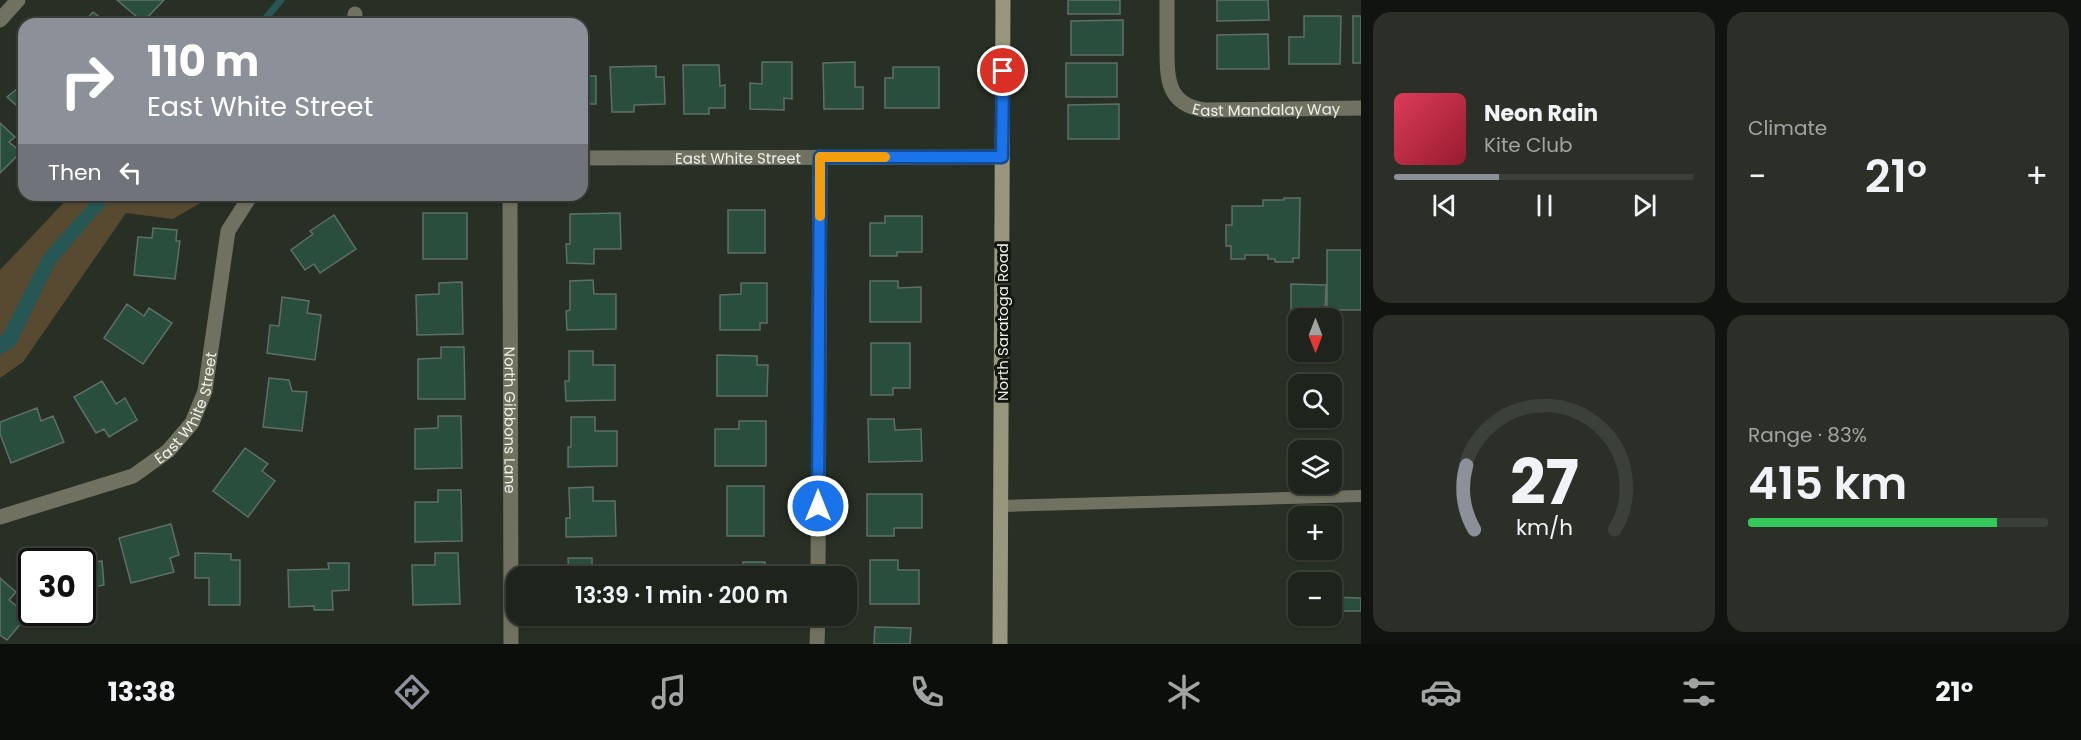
<!DOCTYPE html>
<html lang="en">
<head>
<meta charset="utf-8">
<style>
  :root { --surface:#1e231b; --page:#2b2f28; --text:#f1f3f6; --muted:#a1a4a3; --line:#3c403a; --accent:#8c9099 }
  body { margin:0; font-family:Poppins,sans-serif; background:var(--page); color:var(--text); height:100vh; display:flex; flex-direction:column; font-size:22px; white-space:nowrap }
  * { box-sizing:border-box; margin:0 }
  p { font-size:20px; color:var(--muted) }
  .icon { flex:none; width:33px; height:33px; fill:none; stroke:currentColor; stroke-width:2; stroke-linecap:round; stroke-linejoin:round }
  .map { position:relative; flex:1; overflow:hidden }
  .side { display:flex; flex-direction:column; gap:12px; padding:12px; background:#10130f; width:720px }
  .side>* { flex:none }
  .hud { position:absolute; left:18px; top:18px; width:570px; height:183px; border-radius:18px; box-shadow:0 2px 4px #0004,0 0 0 2px var(--line); background:#8c9099; color:#fff; overflow:hidden }
  .needle { width:39px; rotate:180deg }
  .tools { position:absolute; left:1288px; top:308px; display:grid; gap:12px }
  .tools a { display:grid; place-items:center; width:54px; height:54px; border-radius:12px; background:var(--surface); box-shadow:0 2px 4px #0004,0 0 0 2px var(--line); font-size:30px }
  .speed { position:absolute; left:18px; top:548px; display:flex; gap:12px; font-size:30px; font-weight:700; text-align:center }
  .speed>* { display:grid; place-content:center; width:78px; height:78px; border-radius:50%; background:var(--surface); box-shadow:0 2px 4px #0004,0 0 0 2px var(--line); line-height:1 }
  .speed .limit { border:3px solid #111; border-radius:9px; background:#fff; color:#111 }
  .pin { position:absolute; display:grid; place-items:center; width:51px; height:51px; color:#fff; margin:-26px; border:3px solid #fff; border-radius:50%; box-shadow:0 2px 6px #0007 }
  .me { position:absolute; width:66px; margin:-33px; rotate:0deg; stroke-linejoin:round; filter:drop-shadow(0 0 4px #0008) }
  .turn { display:flex; align-items:center; gap:21px; height:126px; padding:0 30px; font-size:27px }
  .turn .icon { width:78px; height:78px; stroke-width:2.5 }
  .turn b { display:block; font-size:42px; line-height:51px }
  .then { display:flex; align-items:center; height:57px; padding:0 30px; background:#0003; gap:12px; font-size:22px }
  .big { font-size:45px; font-weight:600; line-height:1.1 }
  .side .widget { flex:1; display:flex; flex-direction:column; justify-content:center; gap:9px; min-width:0; padding:0 21px; border-radius:18px; background:var(--page) }
  .side .dial { align-items:center; gap:0 }
  .dial svg { height:156px; overflow:visible; fill:none; stroke:var(--line); stroke-width:7; stroke-linecap:round; text-anchor:middle }
  .dial text { fill:var(--text); stroke:none }
  .song { display:flex; align-items:center; gap:18px }
  .cover { width:72px; height:72px; border-radius:9px; background:linear-gradient(135deg,hsl(350 70% 55%),hsl(350 70% 35%)) }
  .played { height:6px; border-radius:3px; background:linear-gradient(90deg,var(--accent) 35%,var(--line) 35%) }
  .keys { display:flex; justify-content:space-around; direction:ltr }
  .heat { display:flex; justify-content:space-between; align-items:center; font-size:33px; direction:ltr }
  .charge { height:9px; border-radius:4px; background:linear-gradient(90deg,#34c759 83%,var(--line) 0) }
  .side .tiles { flex:1; display:grid; gap:12px; grid-template-columns:repeat(2,1fr) }
  .trip { position:absolute; left:506px; top:566px; width:351px; height:60px; border-radius:18px; background:var(--surface); box-shadow:0 2px 4px #0004,0 0 0 2px var(--line); font-weight:600; line-height:60px; text-align:center }
  .menu { display:flex; height:96px; justify-content:space-around; align-items:center; background:#0c0e0b; color:var(--muted) }
  .menu .icon { width:42px; height:42px }
  .menu .active { color:var(--accent) }
  .menu b { font-size:27px; color:var(--text) }
  main { display:flex; flex:1; min-height:0 }
  .map>svg:first-child { display:block }
</style>
</head>
<body>
<main>
<div class="map">
<svg width="1361" height="644" viewBox="0 0 1361 644">
  <rect width="100%" height="100%" fill="#282f24"/>
  <path fill="#584931" d="M71 195H214L173 219 126 213 23 362 0 378V270Z"/>
  <path fill="#265755" d="M97 195H114L55 264 15 346 0 355V336L3 334 44 254Z"/>
  <g fill="none" stroke-linecap="round" stroke-linejoin="round">
    <path stroke="#265755" stroke-width="7" d="M261 24 281 0"/>
  </g>
  <path fill="#294e3e" stroke="#5f6f67" stroke-width="1.5" d="M117 0H164L143 22Z
    M1068 0H1120V14H1068Z
    M1217 0H1268L1269 20 1217 21Z
    M93 12 109 24H82Z
    M1304 16H1341L1340 64H1289V37H1304Z
    M1353 16H1361V63H1353Z
    M1123 20V55H1071V21Z
    M1268 34 1269 69H1217V35Z
    M762 62H792V99L784 98V110L750 109V83L762 84Z
    M855 62V87H863V109H824L823 63Z
    M1066 63H1117V97H1066Z
    M588 65V76H596V104H582V66Z
    M683 65H719L720 86 725 85V108H709V114H684Z
    M656 66V77H664L665 104 634 105V112H612L610 67Z
    M893 67H939V108H885V78H893Z
    M24 83V112L7 97Z
    M1119 104V139H1068V105Z
    M0 123 15 137 9 142 21 152 0 173Z
    M1284 198H1300L1299 258H1293V262H1275V259H1268V255H1245V259H1231V246H1226V225H1232V206H1263V200H1284Z
    M728 210H765V253H728Z
    M423 213H467V259H423Z
    M620 213 621 249H594V264L567 263 566 244H570V214Z
    M334 215 356 249 320 273 314 264 305 270 291 250 313 234 310 231Z
    M885 216H922V252H897V256H870V223H885Z
    M153 228 177 230 176 241H180L175 279 134 275 138 237 152 238Z
    M1327 250H1361V310H1327Z
    M593 280 594 294H616V329L567 330 566 311 570 310V281Z
    M870 281H898V288L921 287V322H870Z
    M462 282 463 334 417 335 416 295 439 294V283Z
    M741 283H767V323H760V330H720V295L741 294Z
    M1291 284 1326 285 1325 314 1291 313Z
    M282 297 309 301 307 313 321 315 315 360 267 353 270 325 279 326Z
    M127 304 144 316 149 308 172 323 143 364 104 338Z
    M871 343H910V388H893V395H871Z
    M441 347H464L465 399H418V359L441 358Z
    M569 351H593V365H615V400L566 401 565 381H569Z
    M717 355 757 356V365H768L767 396H717Z
    M269 378 289 380 292 391 307 392 302 431 263 427Z
    M102 381 116 404 125 398 137 420 109 437 104 429 96 433 74 397Z
    M37 408 41 421 53 416 64 442 11 463 0 434V422Z
    M438 416H461L462 468 415 469V429L438 428Z
    M571 417H595V431H617V466L568 467V447H571Z
    M868 419H894L895 430 921 429 922 461 869 462Z
    M739 421H766V466H715V429H739Z
    M245 448 268 464 262 471 275 481 248 517 213 491Z
    M727 486H764V536H727Z
    M593 487V501H615L616 536 566 537V518H570L569 488Z
    M438 490H461L462 541 415 542V502H438Z
    M867 494H922V528H894V536H867Z
    M171 524 179 555 170 558 174 572 131 583 119 538Z
    M195 553 231 554V560H240V605H209V578H195Z
    M435 553H458L460 604 413 605 412 565H435Z
    M568 558H592V572H614V576H569Z
    M870 560H898V570H919V604H870Z
    M102 561 104 585 94 587 95 599 82 601V563Z
    M743 562H765V576H718V572H743Z
    M328 563H349V590L332 591 333 610H314V606L289 607 288 570 329 569Z
    M0 578 16 592 9 600 28 615 7 640 0 635Z
    M1332 597 1361 598V611H1332Z
    M1305 615H1317V620L1305 619Z
    M875 627 911 628 910 644H874Z"/>
  <g fill="none" stroke-linecap="round" stroke-linejoin="round">
    <path stroke="#717161" stroke-width="12" d="M1001 506 1361 496"/>
    <g stroke="#717161" stroke-width="15">
      <path id="s1" d="M1167 0C1167 16 1167 31 1167 47 1167 79 1167 105 1205 110L1361 108"/>
      <path d="M355 14V24"/>
      <path d="M0 20 18 0"/>
      <path id="s2" d="M582 158 1002 157"/>
      <path id="s3" d="M510 195 511 644"/>
      <path id="s4" d="M0 517 133 476 168 451 192 423 205 391 228 231 251 195"/>
      <path d="M818 576 820 157"/>
      <path d="M817 644 818 615"/>
    </g>
    <path stroke="#98977e" stroke-width="15" d="M1000 644 1003 0"/>
  </g>
  <g fill="none" stroke-linecap="round" stroke-linejoin="round">
    <defs>
      <path id="route" d="M818 506 820 157H1002L1003 71"/>
    </defs>
    <use href="#route" stroke="#114b97" stroke-width="15"/>
    <use href="#route" stroke="#1a73e8" stroke-width="10"/>
    <path stroke="#f59e0b" stroke-width="10" d="M820 216V157H885"/>
  </g>
  <g text-anchor="middle" dominant-baseline="central" stroke-width="6" stroke-linejoin="round" paint-order="stroke">
    <g font-size="15" fill="#ecf1e9" stroke="#131611">
      <text stroke="none"><textPath href="#s1" startOffset="192">East Mandalay Way</textPath></text>
      <text stroke="none"><textPath href="#s2" startOffset="156">East White Street</textPath></text>
      <text transform="translate(1002 322) rotate(-90)">North Saratoga Road</text>
      <text stroke="none"><textPath href="#s4" startOffset="230">East White Street</textPath></text>
      <text stroke="none"><textPath href="#s3" startOffset="225">North Gibbons Lane</textPath></text>
    </g>
  </g>
</svg>
<div class="tools">
<a><svg class="needle" viewBox="-14 -14 28 28"><path d="M0-13l5 13h-10z" fill="#e53935"/><path d="M0 13l5-13h-10z" fill="#a1a4a3"/></svg></a>
<a><svg class="icon" aria-label="search" viewBox="0 0 24 24"><circle cx="10" cy="10" r="6"/><path d="M15 15l6 6"/></svg></a>
<a><svg class="icon" aria-label="layers" viewBox="0 0 24 24"><path d="M12 4l9 5-9 5-9-5zM3 14l9 5 9-5"/></svg></a>
<a>+</a>
<a>−</a>
</div>
<div class="speed"><div class="limit">30</div></div>
<div class="pin" style="left:1003px;top:71px;background:#d93025"><svg class="icon" aria-label="arrive" viewBox="0 0 24 24"><path d="M6 21V4h12l-3 4 3 4H6"/></svg></div>
<svg class="me" style="left:818px;top:506px" viewBox="-20 -20 40 40"><circle r="17" fill="#1a73e8" stroke="#fff" stroke-width="3"/><path d="M0-11L8 9 0 5-8 9z" fill="#fff"/></svg>
<div class="trip">13:39 · 1 min · 200 m</div>
<div class="hud">
<div class="turn"><svg class="icon" aria-label="right" viewBox="0 0 24 24"><path d="M7 20v-9h11M14 6l5 5-5 5"/></svg><div><b>110 m</b>East White Street</div></div>
<div class="then">Then<svg class="icon" aria-label="left" viewBox="0 0 24 24"><path d="M17 20v-9H6M10 6l-5 5 5 5"/></svg></div>
</div>
</div>
<section class="side">
<div class="tiles">
<div class="widget">
<div class="song"><i class="cover"></i><div><b>Neon Rain</b><p>Kite Club</p></div></div>
<div class="played"></div>
<div class="keys"><svg class="icon" aria-label="previous" viewBox="0 0 24 24"><path d="M18 5L8 12l10 7zM5 5v14"/></svg><svg class="icon" aria-label="pause" viewBox="0 0 24 24"><path d="M8 5v14M16 5v14"/></svg><svg class="icon" aria-label="next" viewBox="0 0 24 24"><path d="M6 5l10 7-10 7zM19 5v14"/></svg></div>
</div>
<div class="widget"><p>Climate</p>
<div class="heat"><a>−</a><b class="big">21°</b><a>+</a></div>
</div>
<div class="widget dial"><svg viewBox="0 0 100 80">
<path d="M14 69A42 42 0 1 1 86 69"/>
<path d="M14 69A42 42 0 0 1 10 36" stroke="#8c9099"/>
<text x="50" y="56" font-size="32" font-weight="700">27</text>
<text x="50" y="72" font-size="11">km/h</text>
</svg></div>
<div class="widget"><p>Range · 83%</p><b class="big">415 km</b><div class="charge"></div></div>
</div>
</section>
</main>
<nav class="menu">
<b>13:38</b>
<svg class="icon active" aria-label="directions" viewBox="0 0 24 24"><path d="M12 3l9 9-9 9-9-9zM9 14v-3h6M13 9l2 2-2 2"/></svg>
<svg class="icon" aria-label="music" viewBox="0 0 24 24"><path d="M9 18V5l10-2v13"/><circle cx="6" cy="18" r="3"/><circle cx="16" cy="16" r="3"/></svg>
<svg class="icon" aria-label="phone" viewBox="0 0 24 24"><path d="M5 4h4l2 5-3 2q2 4 5 5l2-3 5 2v4C11 20 4 13 5 4z"/></svg>
<svg class="icon" aria-label="climate" viewBox="0 0 24 24"><path d="M12 3v18M4 7l16 10M4 17L20 7"/></svg>
<svg class="icon" aria-label="car" viewBox="0 0 24 24"><path d="M5 17H2v-5l4-1 3-4h7l3 4 3 1v5h-3M9 17h6M6 11h13"/><circle cx="7" cy="17" r="2"/><circle cx="17" cy="17" r="2"/></svg>
<svg class="icon" aria-label="filters" viewBox="0 0 24 24"><path d="M4 7h16M4 17h16"/><circle cx="9" cy="7" r="2"/><circle cx="15" cy="17" r="2"/></svg>
<b>21°</b>
</nav>
</body>
</html>
